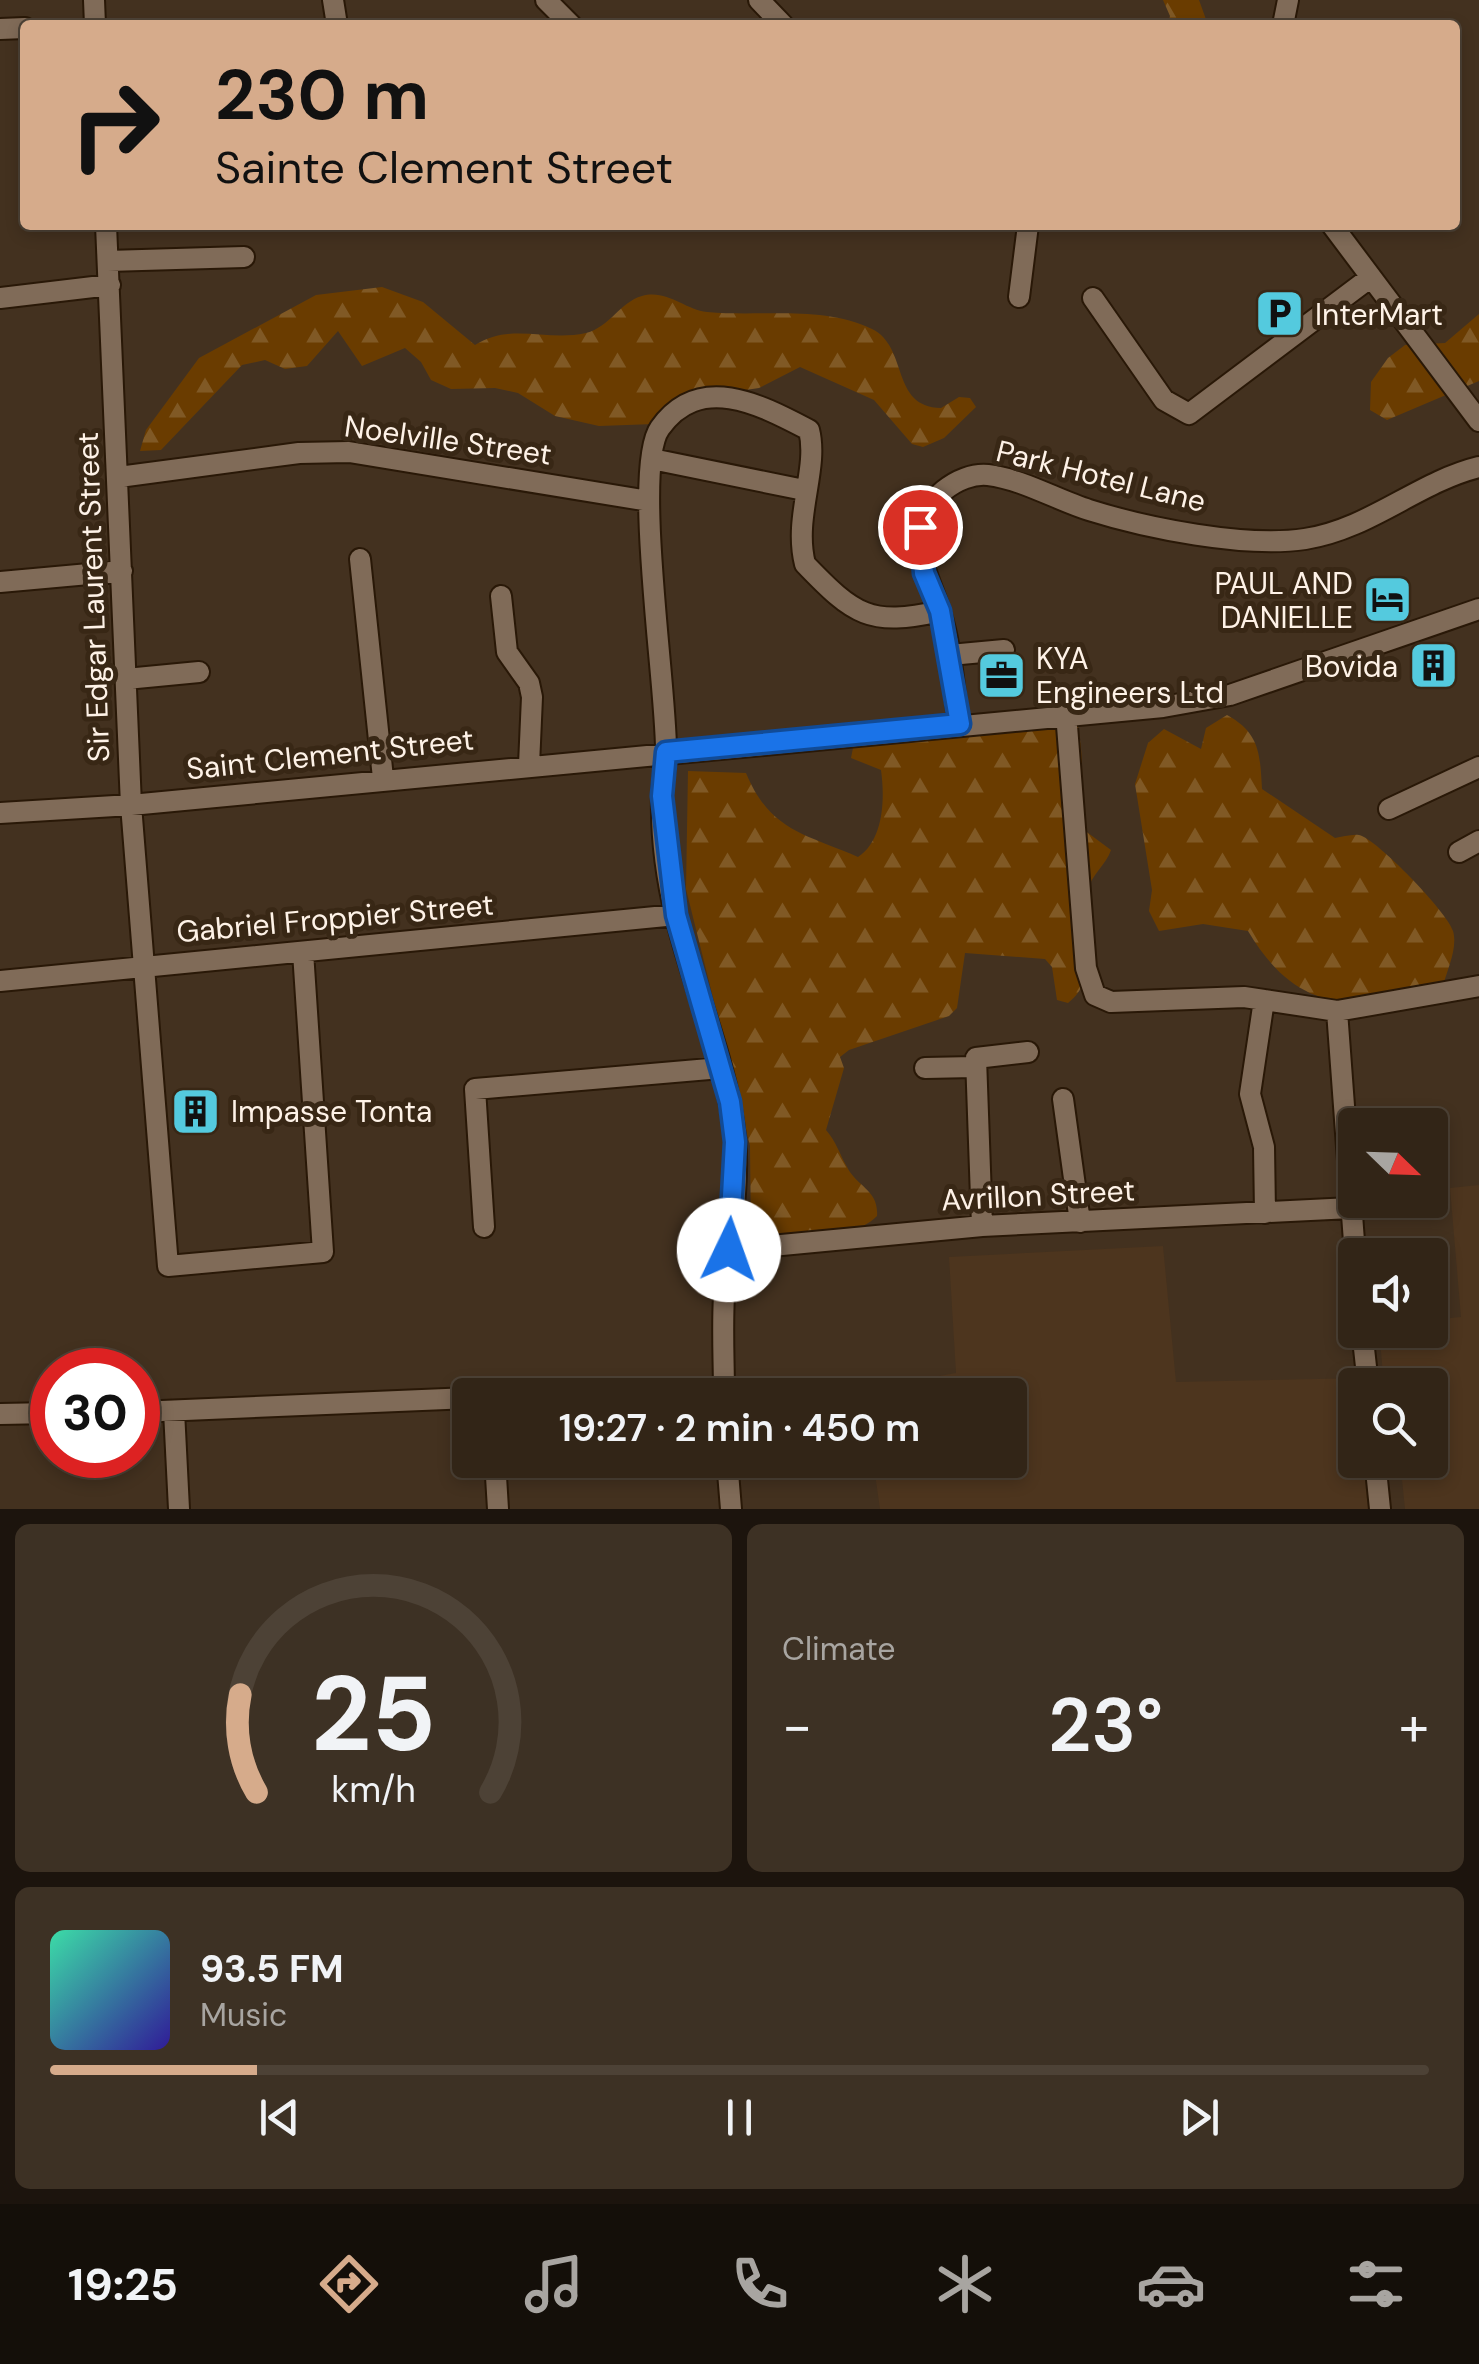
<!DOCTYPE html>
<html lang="en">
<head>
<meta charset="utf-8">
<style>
  :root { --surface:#322517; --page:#3d3124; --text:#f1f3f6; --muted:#a8a5a1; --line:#4d4236; --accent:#d6ab8b }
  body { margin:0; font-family:"DM Sans",sans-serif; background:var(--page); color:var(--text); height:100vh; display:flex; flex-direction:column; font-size:38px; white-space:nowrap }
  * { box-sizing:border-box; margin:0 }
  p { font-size:32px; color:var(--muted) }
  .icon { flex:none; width:55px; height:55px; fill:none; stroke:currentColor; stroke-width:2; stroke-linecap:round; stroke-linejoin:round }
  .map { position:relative; height:1509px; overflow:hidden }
  .drawer { display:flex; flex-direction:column; gap:15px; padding:15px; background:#1c140d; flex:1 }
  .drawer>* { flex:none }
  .banner { position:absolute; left:20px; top:20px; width:1440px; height:210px; border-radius:10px; box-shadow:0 5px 15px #0003,0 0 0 2px var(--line); background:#d6ab8b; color:#111; overflow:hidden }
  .needle { width:65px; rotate:113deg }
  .tools { position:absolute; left:1338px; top:1108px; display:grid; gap:20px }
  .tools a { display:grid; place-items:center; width:110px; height:110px; border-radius:10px; background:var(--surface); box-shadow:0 5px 15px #0003,0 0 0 2px var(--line); font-size:50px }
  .speed { position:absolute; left:30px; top:1348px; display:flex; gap:20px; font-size:50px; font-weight:700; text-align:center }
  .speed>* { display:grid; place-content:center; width:130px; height:130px; border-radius:50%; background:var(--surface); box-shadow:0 5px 15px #0003,0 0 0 2px var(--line); line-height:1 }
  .speed .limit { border:15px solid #d22; background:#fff; color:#111 }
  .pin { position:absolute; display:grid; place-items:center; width:85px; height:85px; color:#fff; margin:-42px; border:5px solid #fff; border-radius:50%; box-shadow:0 2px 10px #0007 }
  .me { position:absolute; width:110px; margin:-55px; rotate:3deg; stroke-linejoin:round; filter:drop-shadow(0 0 8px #0008) }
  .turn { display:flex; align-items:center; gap:35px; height:210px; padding:0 30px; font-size:45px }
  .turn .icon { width:130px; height:130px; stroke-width:2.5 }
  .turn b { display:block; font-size:70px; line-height:85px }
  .big { font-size:75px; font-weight:600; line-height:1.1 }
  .drawer .tile { flex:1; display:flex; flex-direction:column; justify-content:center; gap:15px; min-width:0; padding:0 35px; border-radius:15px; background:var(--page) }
  .drawer .dial { align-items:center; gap:0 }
  .dial svg { height:260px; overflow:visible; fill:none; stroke:var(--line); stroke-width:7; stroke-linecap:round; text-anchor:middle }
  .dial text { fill:var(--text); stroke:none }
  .song { display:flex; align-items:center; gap:30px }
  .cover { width:120px; height:120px; border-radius:15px; background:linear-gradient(135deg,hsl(160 70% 55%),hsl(250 70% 35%)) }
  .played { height:10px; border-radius:5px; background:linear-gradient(90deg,var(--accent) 15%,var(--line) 15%) }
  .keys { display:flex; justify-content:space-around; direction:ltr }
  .heat { display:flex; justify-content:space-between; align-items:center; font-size:55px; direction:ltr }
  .drawer .tiles { flex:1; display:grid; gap:15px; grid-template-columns:1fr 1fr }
  .tile:last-child { grid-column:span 2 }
  .trip { position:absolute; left:452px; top:1378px; width:575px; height:100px; border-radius:10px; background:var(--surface); box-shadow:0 5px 15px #0003,0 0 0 2px var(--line); font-weight:600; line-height:100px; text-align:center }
  .menu { display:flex; height:160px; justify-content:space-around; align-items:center; background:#140f09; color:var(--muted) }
  .menu .icon { width:70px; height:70px }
  .menu .on { color:var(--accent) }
  .menu b { font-size:45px; color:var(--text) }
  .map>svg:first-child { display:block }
</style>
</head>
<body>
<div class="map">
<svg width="1479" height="1509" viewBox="0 0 1479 1509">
  <defs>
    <pattern id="forest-firs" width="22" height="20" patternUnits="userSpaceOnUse" patternTransform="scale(2.5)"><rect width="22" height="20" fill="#6a3c00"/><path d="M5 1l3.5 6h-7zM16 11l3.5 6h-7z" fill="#805925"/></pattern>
  </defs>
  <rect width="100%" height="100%" fill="#43311f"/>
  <path fill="#4d351e" d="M1479 1185V1509H1405L1400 1460H1430V1385H1384L1379 1330H1430V1320L1461 1317 1450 1188Z
    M1163 1246 1176 1382 1364 1378 1365 1385H1355V1460H1373L1378 1509H880L873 1460H1010V1395H863L862 1390 956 1373 949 1257Z"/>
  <path fill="url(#forest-firs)" d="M1163 0H1199L1208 25H1168L1170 16Z
    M382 287 423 302 475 345C512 322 546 342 586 333 610 327 620 302 642 296 667 289 685 310 707 312 761 317 822 305 872 329 909 347 890 407 941 408L959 397 970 398 976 407 944 438 923 447 912 444 874 400 800 367 759 388 725 393 654 424 599 426 555 416 518 393 495 388 451 389 431 380 421 362 405 348 362 366 338 331 307 366 285 369 265 360 242 365 161 450 140 451 146 430 199 358 316 295Z
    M1479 314V381L1387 420 1370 410 1371 382 1388 358 1405 345 1445 343Z
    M1227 715C1260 733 1260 754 1262 789L1335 838C1342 837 1352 834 1359 835 1377 839 1448 913 1453 931 1458 948 1447 970 1443 986 1356 1009 1300 1018 1248 931L1203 924 1159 931 1149 911 1152 890 1135 784 1148 743 1164 729 1201 749 1206 728Z
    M1075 717C1087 756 1079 791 1084 830L1111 850C1106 865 1091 875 1088 890 1080 926 1102 978 1068 1003L1057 1000 1052 967 1045 959 965 953 957 1008 949 1016 849 1050 840 1057 844 1068 826 1130C837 1143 839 1153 847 1167 857 1187 879 1190 877 1216 852 1242 784 1239 751 1232L750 1146 686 889 688 771 746 773C770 831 805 834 858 857 884 840 885 798 881 770L851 758 853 748Z"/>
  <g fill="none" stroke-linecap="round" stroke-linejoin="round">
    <defs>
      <path id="minor" d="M94 0 95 25
        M333 0 337 25
        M546 0 571 25
        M759 0 783 25
        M1283 25 1288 0
        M0 29 25 28
        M106 225 131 805 168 1266 323 1252 303 952
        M1332 225 1479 421
        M108 261 244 257
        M1019 297 1028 225
        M0 298 110 285
        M1093 298 1164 400 1189 414 1371 277
        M652 459 804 490
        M119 477 299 453 349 452 649 501
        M360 559 383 778
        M0 582 122 571
        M501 596 507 652 529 683 532 697 529 765
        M950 655 1004 650
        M126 679 199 672
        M1066 713 1086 968 1095 995 1111 1002 1244 997 1337 1011 1479 986
        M959 724C953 687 952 648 940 612 932 584 918 563 920 532 922 501 958 472 988 475 1022 479 1057 500 1089 510 1146 528 1245 548 1305 539 1370 529 1418 482 1479 467
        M1389 809 1479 767
        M0 813 131 805 1163 707 1230 695 1479 609
        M1459 852 1479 841
        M0 981 676 915
        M1264 1000 1250 1094 1264 1147 1265 1213
        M1337 1011 1355 1255
        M925 1068 974 1067
        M1063 1099 1080 1222
        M982 1226 976 1058 1028 1052
        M484 1227 475 1089 721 1068
        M729 1250 982 1226 1351 1208
        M1362 1330 1368 1385
        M724 1395C724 1362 722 1329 724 1296 728 1245 740 1189 735 1137 727 1062 694 991 676 917 667 880 661 835 662 797 662 782 666 767 666 752 667 690 632 467 660 428 700 372 761 405 809 430 819 469 793 517 805 564 854 615 870 627 940 611
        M174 1411 179 1509
        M138 1412 470 1398
        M0 1414 52 1413
        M495 1460 498 1509
        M727 1460 731 1509
        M1375 1460 1380 1509"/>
    </defs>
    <use href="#minor" stroke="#291807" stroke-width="24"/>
    <use href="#minor" stroke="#806b58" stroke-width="20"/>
  </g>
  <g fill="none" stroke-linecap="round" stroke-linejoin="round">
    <defs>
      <path id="route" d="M729 1250 735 1142 730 1102 676 915 662 796 666 752 960 724 940 611 924 573 920 527"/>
    </defs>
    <use href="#route" stroke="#114b97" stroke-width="25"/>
    <use href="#route" stroke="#1a73e8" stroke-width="18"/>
  </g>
  <defs>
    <symbol id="parking-square" viewBox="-11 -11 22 22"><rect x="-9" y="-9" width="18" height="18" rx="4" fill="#54cade" stroke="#382715"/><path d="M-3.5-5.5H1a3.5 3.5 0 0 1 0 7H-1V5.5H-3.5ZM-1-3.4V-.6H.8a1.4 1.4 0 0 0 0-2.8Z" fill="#111"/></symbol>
    <symbol id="hotel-square" viewBox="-11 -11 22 22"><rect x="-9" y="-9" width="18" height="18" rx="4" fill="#54cade" stroke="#382715"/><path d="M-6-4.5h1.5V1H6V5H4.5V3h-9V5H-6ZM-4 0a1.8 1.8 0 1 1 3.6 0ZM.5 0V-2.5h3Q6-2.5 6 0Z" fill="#111"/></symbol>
    <symbol id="building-square" viewBox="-11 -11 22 22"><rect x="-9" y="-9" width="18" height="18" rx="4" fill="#54cade" stroke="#382715"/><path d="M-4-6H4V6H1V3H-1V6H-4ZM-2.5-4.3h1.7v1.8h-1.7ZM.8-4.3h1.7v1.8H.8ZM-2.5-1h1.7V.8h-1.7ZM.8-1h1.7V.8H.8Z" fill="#111"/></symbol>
    <symbol id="office-square" viewBox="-11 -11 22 22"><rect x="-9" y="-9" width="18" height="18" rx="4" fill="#54cade" stroke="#382715"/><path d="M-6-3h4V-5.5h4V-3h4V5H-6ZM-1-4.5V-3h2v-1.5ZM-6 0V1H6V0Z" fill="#111"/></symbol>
  </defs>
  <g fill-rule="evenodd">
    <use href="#parking-square" x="1252" y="286" width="55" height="55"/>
    <use href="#hotel-square" x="1360" y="572" width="55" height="55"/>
    <use href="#building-square" x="1406" y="638" width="55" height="55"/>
    <use href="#office-square" x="974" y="648" width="55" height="55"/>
    <use href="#building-square" x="168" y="1084" width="55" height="55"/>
  </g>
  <g text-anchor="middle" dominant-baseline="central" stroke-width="10" stroke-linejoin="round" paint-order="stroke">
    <g font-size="30" fill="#fef2e7" stroke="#382715" text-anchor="start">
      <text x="1315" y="314">InterMart</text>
      <text x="1353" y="583" text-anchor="end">PAUL AND<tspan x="1353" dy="34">DANIELLE</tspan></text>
      <text x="1036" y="658">KYA<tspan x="1036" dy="34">Engineers Ltd</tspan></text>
      <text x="1398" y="666" text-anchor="end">Bovida</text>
      <text x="231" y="1111">Impasse Tonta</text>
    </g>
    <g font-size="30" fill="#fef2e7" stroke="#382715">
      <text transform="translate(448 440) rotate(8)">Noelville Street</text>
      <text transform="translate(1101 476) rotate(14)">Park Hotel Lane</text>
      <text transform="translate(93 597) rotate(-92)">Sir Edgar Laurent Street</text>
      <text transform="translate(330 754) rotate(-6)">Saint Clement Street</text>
      <text transform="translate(335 918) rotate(-5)">Gabriel Froppier Street</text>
      <text transform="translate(1038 1195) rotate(-3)">Avrillon Street</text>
    </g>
  </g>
</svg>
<div class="tools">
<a><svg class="needle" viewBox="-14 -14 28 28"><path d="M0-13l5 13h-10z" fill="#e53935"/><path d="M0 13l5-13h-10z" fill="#a8a5a1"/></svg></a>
<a><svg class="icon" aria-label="sound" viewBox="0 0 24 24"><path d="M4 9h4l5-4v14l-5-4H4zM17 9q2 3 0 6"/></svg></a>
<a><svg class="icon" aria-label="search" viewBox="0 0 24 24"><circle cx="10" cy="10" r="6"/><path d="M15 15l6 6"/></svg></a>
</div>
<div class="speed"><div class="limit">30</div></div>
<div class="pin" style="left:920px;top:527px;background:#d93025"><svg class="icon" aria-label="arrive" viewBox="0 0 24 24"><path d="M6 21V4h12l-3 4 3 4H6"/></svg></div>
<svg class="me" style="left:729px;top:1250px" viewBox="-20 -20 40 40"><circle r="19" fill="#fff"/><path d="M0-13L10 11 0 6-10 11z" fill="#1a73e8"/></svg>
<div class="trip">19:27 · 2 min · 450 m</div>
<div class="banner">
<div class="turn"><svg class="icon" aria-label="right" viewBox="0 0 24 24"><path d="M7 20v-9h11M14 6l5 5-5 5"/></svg><div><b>230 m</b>Sainte Clement Street</div></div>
</div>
</div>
<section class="drawer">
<div class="tiles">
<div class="tile dial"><svg viewBox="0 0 100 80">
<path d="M14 69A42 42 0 1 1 86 69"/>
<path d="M14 69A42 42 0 0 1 9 39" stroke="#d6ab8b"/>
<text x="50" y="56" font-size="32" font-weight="700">25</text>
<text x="50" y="72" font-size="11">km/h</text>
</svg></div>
<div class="tile"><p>Climate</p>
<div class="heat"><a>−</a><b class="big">23°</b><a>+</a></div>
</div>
<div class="tile">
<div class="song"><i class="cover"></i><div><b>93.5 FM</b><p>Music</p></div></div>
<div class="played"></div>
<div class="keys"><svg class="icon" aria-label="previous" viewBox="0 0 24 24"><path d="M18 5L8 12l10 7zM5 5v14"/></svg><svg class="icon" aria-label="pause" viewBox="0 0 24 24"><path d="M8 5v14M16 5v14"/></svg><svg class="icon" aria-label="next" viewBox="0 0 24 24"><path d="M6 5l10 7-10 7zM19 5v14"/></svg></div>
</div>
</div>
</section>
<nav class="menu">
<b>19:25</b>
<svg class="icon on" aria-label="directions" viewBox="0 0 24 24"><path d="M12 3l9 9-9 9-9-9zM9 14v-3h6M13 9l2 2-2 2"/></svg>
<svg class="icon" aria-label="music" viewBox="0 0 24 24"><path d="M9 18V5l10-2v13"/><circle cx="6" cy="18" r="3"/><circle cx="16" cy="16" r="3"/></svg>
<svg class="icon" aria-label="phone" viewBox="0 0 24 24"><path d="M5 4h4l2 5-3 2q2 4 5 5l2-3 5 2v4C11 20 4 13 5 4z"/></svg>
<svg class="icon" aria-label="climate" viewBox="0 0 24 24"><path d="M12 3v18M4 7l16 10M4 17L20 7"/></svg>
<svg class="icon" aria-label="car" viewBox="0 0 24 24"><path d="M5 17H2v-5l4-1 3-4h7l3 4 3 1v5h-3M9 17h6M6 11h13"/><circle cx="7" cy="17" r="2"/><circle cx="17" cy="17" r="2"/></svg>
<svg class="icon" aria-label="filters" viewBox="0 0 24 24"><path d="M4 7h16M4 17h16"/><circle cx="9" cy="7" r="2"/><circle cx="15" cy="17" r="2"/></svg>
</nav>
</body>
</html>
